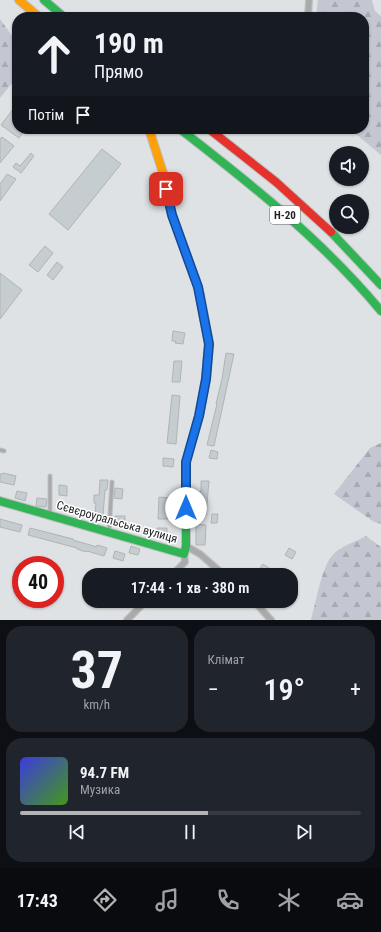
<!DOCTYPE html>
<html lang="uk">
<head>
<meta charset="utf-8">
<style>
  :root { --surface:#171b24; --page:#20242c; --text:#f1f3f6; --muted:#9ea1a6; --line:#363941; --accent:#b1b3b5 }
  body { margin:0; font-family:"Roboto Condensed",sans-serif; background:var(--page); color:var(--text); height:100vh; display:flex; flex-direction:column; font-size:15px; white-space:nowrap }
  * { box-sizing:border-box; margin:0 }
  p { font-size:13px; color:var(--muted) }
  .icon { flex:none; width:22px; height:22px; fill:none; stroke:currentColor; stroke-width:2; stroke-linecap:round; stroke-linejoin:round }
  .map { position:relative; height:620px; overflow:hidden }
  .side { display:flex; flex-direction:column; gap:6px; padding:6px; background:#0d0f14; flex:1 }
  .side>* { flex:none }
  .top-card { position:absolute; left:12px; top:12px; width:357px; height:122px; border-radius:16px; box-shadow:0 1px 3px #0004; background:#171b24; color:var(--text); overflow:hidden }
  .controls { position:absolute; left:329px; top:146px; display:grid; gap:8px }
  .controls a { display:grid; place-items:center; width:40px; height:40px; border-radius:50%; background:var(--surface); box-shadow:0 1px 3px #0004; font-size:20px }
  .speed { position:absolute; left:12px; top:556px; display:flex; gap:8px; font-size:20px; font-weight:700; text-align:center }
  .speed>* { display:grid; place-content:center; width:52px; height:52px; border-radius:50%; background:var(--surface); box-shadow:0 1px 3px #0004; line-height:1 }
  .speed .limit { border:6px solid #d22; background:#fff; color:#111 }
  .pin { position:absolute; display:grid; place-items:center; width:34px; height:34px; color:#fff; margin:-17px; border-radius:8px; box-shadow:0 2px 6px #0006 }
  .me { position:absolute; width:44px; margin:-22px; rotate:0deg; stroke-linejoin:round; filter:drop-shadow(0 0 3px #0008) }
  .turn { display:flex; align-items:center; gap:14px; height:84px; padding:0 16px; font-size:18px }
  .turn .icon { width:52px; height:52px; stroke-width:2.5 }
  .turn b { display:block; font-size:28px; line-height:34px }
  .then { display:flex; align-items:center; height:38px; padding:0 16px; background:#0003; gap:8px; font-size:15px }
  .big { font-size:30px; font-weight:600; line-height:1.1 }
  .side .tile { flex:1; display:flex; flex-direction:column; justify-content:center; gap:6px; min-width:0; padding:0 14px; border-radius:16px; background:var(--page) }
  .side .dial { align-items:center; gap:0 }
  .dial b { font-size:52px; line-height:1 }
  .song { display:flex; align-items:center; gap:12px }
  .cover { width:48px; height:48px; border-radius:6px; background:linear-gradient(135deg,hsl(240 70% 55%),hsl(100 70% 35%)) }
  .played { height:4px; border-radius:2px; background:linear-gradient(90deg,var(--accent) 55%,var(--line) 55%) }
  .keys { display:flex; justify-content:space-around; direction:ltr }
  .heat { display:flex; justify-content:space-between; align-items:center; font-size:22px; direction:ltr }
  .side .tiles { flex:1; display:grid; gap:6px; grid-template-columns:1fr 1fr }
  .tile:last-child { grid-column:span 2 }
  .trip { position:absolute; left:82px; top:568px; width:216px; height:40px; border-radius:16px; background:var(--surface); box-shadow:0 1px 3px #0004; font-weight:600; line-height:40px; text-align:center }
  .tabs { display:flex; height:64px; justify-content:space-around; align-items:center; background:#090b0e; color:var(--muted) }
  .tabs .icon { width:28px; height:28px }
  .tabs .active { color:var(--accent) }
  .tabs b { font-size:18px; color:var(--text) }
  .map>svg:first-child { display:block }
</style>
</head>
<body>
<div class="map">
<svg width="381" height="620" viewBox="0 0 381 620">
  <defs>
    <pattern id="forest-firs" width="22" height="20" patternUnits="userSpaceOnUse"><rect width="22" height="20" fill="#c4c6d1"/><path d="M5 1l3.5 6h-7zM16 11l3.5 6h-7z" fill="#a8aab3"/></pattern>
  </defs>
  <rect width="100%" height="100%" fill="#dfe2e4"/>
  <path fill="url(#forest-firs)" d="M318 0H372L375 11 381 16V155L350 129H364V17H316Z
    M0 19 17 43V77L0 98Z
    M381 443V524L374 522 334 494 370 448Z
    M366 536 381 547V620H311C315 605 322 568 331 557 338 547 355 542 366 536Z"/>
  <path fill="#c5cdd0" stroke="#b1b4b5" d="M17 104V129H26L19 138 1 125Z
    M2 137 14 146 0 163V139Z
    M102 149 121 164 68 230 49 214Z
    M31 153 34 156 21 173 13 167 16 163 20 166Z
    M7 174 16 179 0 201V184Z
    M45 246 53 253 38 272 29 265Z
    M57 262 63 267 53 280 47 275Z
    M0 273 22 290 0 319Z
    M173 331 185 333 183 344 175 343 176 341H172Z
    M226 353 234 354 214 446 207 445 217 404H216L222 379Z
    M174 361H182L180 382H172Z
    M172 395 180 396 176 444 167 443Z
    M211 450 218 452 217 459 209 458Z
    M163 458 174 459 173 467 163 466Z
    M3 473 16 476 14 485 0 482V474H3Z
    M100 480H108L107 490H105L103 515 95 514 96 503H94V495H99Z
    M201 481H209L206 515H196V492H201Z
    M59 485 67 486V496L59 495Z
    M115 488 123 489 122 499 114 498Z
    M17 491 27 493 25 501 15 498Z
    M159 497 169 498 168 519H158Z
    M37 498 47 499 46 507 36 506Z
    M212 514H218L217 523H211Z
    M115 516H125V524H114Z
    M0 519 22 525 20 532 0 527Z
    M196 524 206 525 205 545H196Z
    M30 528 73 539V540L97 547V545L107 548 104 556 87 551 86 552 77 549V548L28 535Z
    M157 528H167V536H157Z
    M131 546 140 549 138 555 129 553Z
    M289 548 296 552 292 559 285 555Z
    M115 551 125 554 123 561 113 558Z
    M263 564 269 568 264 575H255Z"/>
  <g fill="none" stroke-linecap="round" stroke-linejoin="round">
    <defs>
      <path id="lane" d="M0 450 4 451
        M50 514V476
        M109 532 112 482"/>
      <path id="street" d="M308 17 309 0
        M186 546 200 554 224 575
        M172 575 185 562 184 554
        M254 601 271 620
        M127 620 146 601"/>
      <path id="fast" d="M44 0 64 17
        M180 129C251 184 323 241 381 311
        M331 232 381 285
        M0 501 184 554 186 546V462L199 416 206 379 209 344 200 295"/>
      <path id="slow" d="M19 0 39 17
        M149 129 164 176 172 215 198 287 200 295"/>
      <path id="jam" d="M209 129 276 182 331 232"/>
    </defs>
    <use href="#lane" stroke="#bdbfc0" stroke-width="5"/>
    <use href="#street" stroke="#bdbfc0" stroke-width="8"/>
    <use href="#fast" stroke="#bdbfc0" stroke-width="10"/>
    <use href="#slow" stroke="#bdbfc0" stroke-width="10"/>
    <use href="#jam" stroke="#bdbfc0" stroke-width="10"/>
    <use href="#lane" stroke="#a9aaab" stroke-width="3"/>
    <use href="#street" stroke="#a9aaab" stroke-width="5.5"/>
    <use href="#fast" stroke="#30b455" stroke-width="8"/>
    <use href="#slow" stroke="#ff9f0a" stroke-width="8"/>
    <use href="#jam" stroke="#e5322d" stroke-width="8"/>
  </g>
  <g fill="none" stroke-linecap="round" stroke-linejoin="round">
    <defs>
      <path id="route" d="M166 189 172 215 198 287 209 344 206 379 199 416 186 462V508"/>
    </defs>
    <use href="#route" stroke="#114b97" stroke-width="10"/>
    <use href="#route" stroke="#1a73e8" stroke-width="7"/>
  </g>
  <g text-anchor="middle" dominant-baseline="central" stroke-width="3" stroke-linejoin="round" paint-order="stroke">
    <rect fill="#fff" stroke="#626364" stroke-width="1" x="270" y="206" width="30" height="18" rx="3"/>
    <g font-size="11" font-weight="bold" fill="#1e2021">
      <text x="285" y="215">Н-20</text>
    </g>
    <g font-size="12" fill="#1e2021" stroke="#fff">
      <text transform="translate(117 522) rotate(16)">Сєвєроуральська вулиця</text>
    </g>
  </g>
</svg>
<div class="controls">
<a><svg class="icon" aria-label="sound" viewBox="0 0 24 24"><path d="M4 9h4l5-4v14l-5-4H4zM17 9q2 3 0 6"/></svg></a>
<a><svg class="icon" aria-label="search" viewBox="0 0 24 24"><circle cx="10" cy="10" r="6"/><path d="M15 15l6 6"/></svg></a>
</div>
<div class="speed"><div class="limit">40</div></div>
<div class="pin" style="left:166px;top:189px;background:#d93025"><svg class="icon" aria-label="arrive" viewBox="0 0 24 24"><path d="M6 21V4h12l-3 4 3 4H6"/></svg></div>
<svg class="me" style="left:186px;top:508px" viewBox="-20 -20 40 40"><circle r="19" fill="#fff"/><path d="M0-13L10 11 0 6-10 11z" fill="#1a73e8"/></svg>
<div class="trip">17:44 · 1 хв · 380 m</div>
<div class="top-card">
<div class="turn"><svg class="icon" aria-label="ahead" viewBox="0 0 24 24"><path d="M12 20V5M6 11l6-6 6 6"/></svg><div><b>190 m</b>Прямо</div></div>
<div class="then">Потім<svg class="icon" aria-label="arrive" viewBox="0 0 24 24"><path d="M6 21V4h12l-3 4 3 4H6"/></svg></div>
</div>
</div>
<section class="side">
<div class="tiles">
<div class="tile dial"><b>37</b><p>km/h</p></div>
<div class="tile"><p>Клімат</p>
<div class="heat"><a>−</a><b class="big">19°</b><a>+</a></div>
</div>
<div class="tile">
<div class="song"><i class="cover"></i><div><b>94.7 FM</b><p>Музика</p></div></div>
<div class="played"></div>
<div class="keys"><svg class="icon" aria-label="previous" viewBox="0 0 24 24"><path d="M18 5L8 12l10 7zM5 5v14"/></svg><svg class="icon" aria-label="pause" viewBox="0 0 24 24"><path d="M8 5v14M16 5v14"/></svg><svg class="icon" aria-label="next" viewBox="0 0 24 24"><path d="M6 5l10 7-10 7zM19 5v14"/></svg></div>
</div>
</div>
</section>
<nav class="tabs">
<b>17:43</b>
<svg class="icon active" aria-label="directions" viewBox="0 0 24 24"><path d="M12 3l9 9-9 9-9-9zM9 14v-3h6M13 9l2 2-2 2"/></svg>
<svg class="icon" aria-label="music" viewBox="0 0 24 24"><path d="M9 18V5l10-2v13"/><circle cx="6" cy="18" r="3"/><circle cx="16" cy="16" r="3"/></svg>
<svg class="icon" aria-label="phone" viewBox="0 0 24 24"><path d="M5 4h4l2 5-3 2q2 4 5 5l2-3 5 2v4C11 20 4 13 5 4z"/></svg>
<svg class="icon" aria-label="climate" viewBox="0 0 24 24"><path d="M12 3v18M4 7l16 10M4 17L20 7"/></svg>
<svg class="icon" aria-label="car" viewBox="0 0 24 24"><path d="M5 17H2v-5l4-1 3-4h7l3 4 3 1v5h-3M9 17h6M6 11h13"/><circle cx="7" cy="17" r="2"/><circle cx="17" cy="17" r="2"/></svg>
</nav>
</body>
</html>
